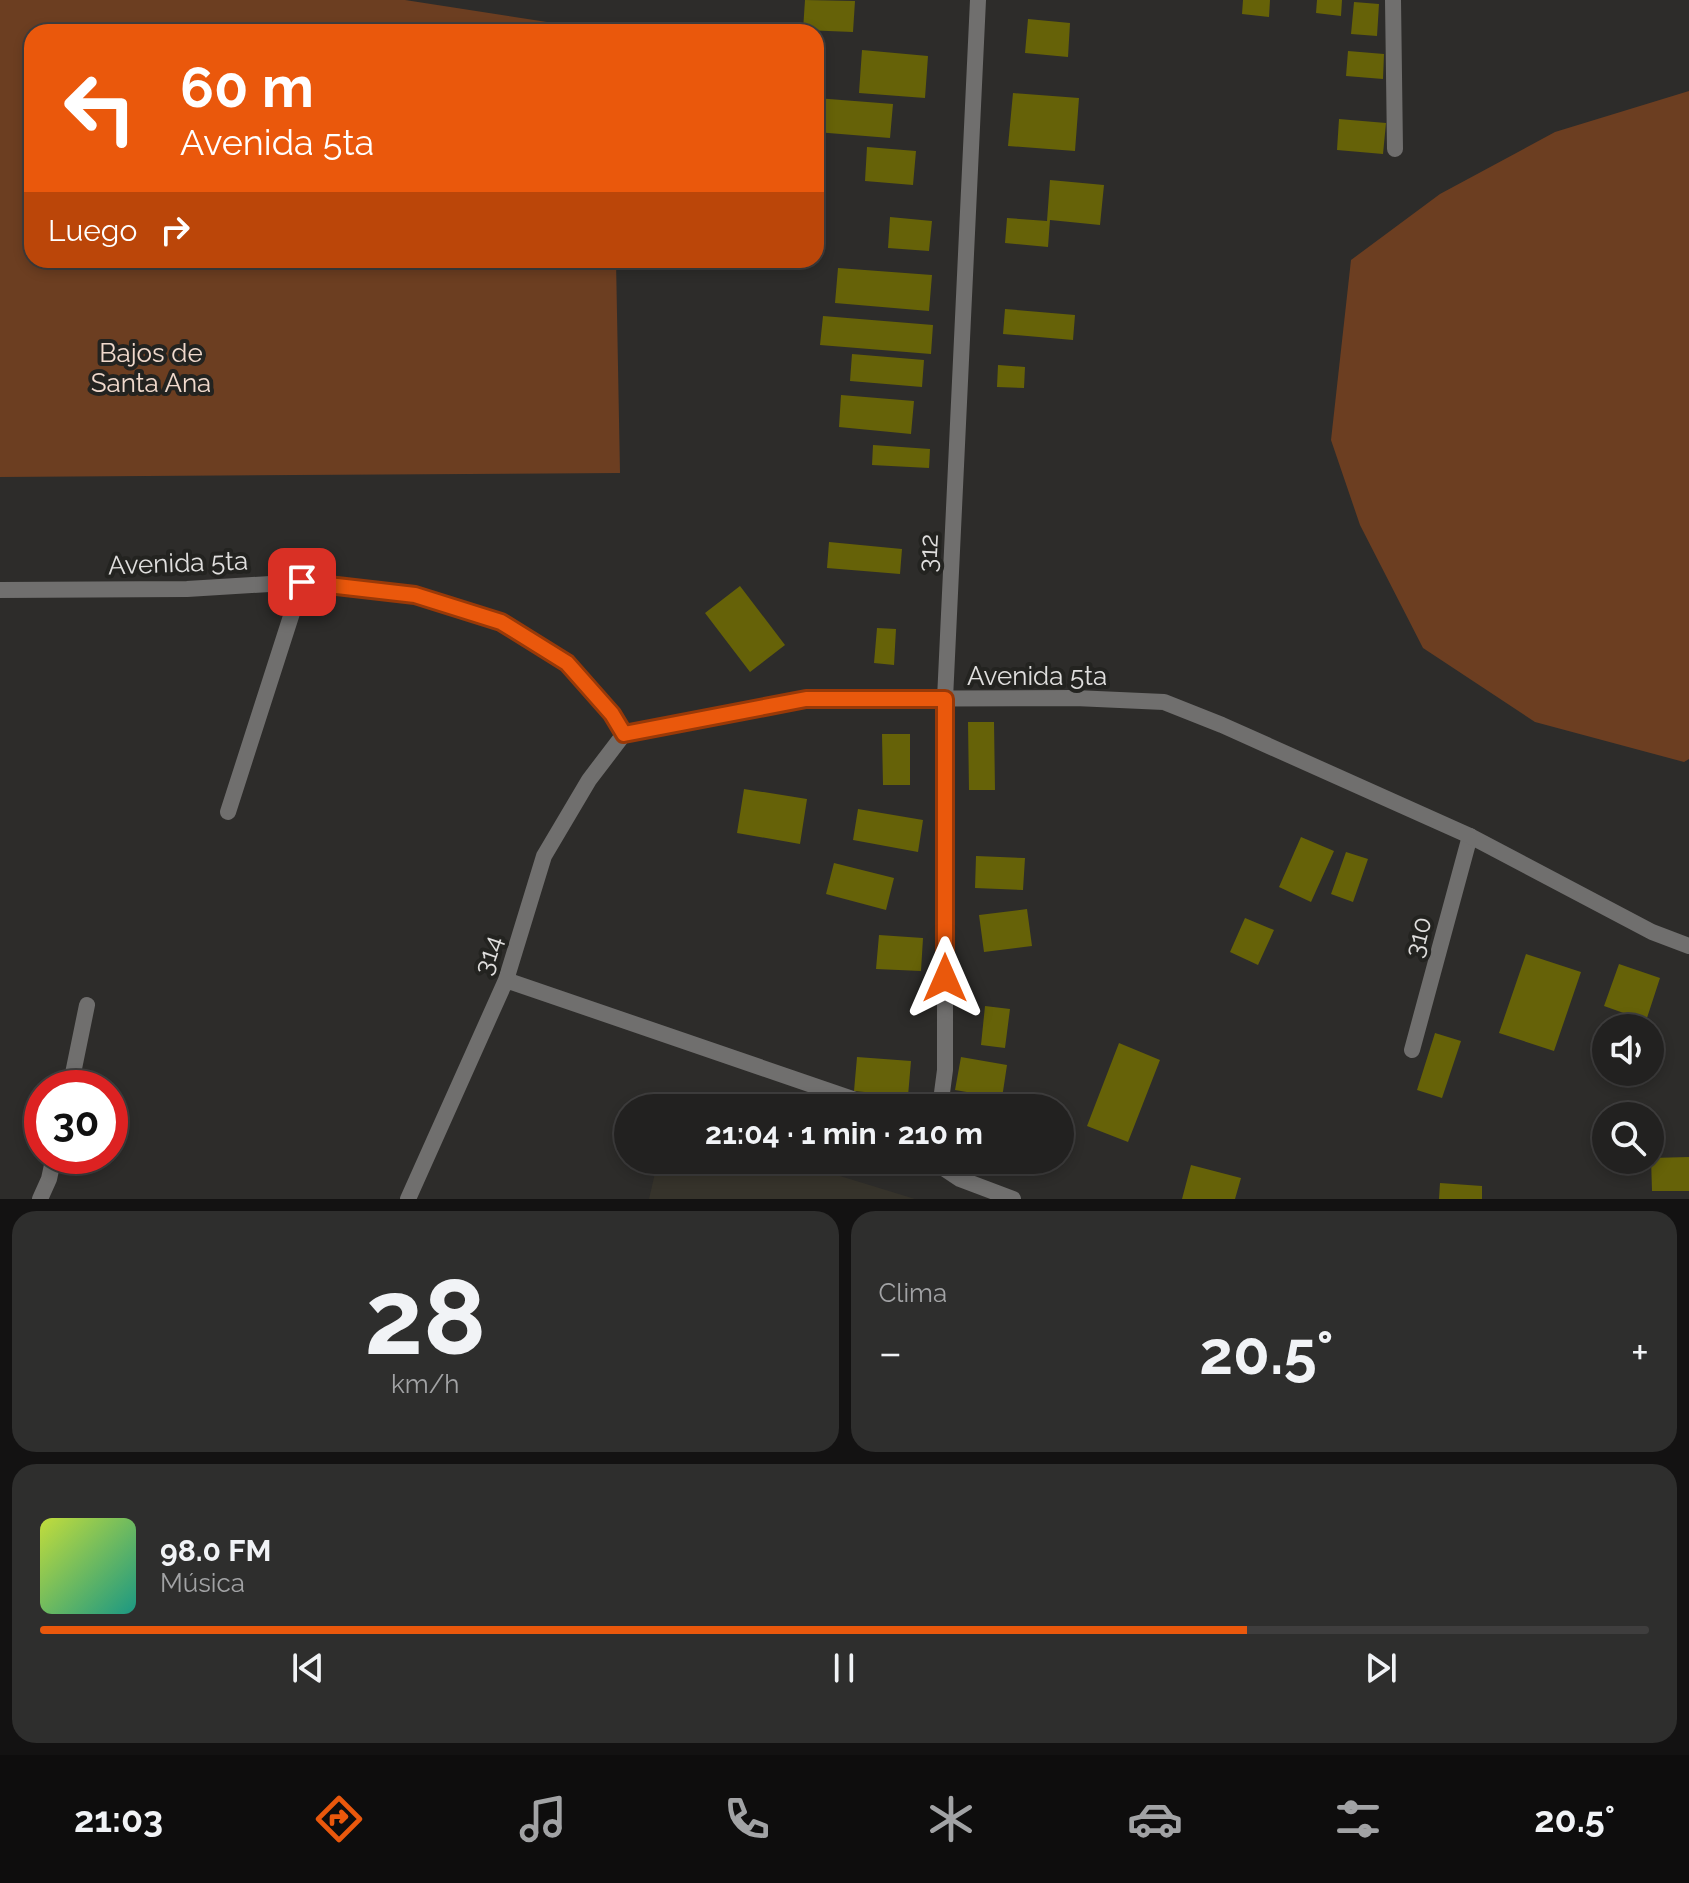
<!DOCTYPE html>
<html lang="es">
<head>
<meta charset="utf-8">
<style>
  :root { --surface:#222120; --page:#2e2e2d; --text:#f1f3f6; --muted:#a2a3a5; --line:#3f3e3e; --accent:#ea580c }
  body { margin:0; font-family:Raleway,sans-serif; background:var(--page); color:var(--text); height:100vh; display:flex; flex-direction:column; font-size:30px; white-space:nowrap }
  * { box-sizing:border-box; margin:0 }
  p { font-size:26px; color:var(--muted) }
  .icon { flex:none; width:44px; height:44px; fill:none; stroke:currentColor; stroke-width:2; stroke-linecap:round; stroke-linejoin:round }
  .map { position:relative; height:1199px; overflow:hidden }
  .details { display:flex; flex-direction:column; gap:12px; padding:12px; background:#131212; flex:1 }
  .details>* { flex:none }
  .hud { position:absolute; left:24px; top:24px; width:800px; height:244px; border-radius:24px; box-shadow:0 4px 12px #0003,0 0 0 2px var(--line); background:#ea580c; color:#fff; overflow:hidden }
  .tools { position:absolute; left:1592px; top:1014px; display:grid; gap:16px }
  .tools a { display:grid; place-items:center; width:72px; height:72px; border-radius:50%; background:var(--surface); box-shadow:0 4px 12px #0003,0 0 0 2px var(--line); font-size:40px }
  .speed { position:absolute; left:24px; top:1070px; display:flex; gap:16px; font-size:40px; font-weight:700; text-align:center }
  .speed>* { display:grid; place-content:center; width:104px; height:104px; border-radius:50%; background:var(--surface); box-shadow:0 4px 12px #0003,0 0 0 2px var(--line); line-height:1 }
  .speed .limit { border:12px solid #d22; background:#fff; color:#111 }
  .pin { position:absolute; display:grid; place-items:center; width:68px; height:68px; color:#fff; margin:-34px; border-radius:16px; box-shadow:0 4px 12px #0006 }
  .me { position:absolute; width:88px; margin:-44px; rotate:0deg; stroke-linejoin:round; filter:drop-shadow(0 0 6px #0008) }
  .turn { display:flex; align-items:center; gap:28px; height:168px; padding:0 24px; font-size:36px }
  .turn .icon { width:104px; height:104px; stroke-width:2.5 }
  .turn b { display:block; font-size:56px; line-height:68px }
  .then { display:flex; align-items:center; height:76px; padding:0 24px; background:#0003; gap:16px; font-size:30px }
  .big { font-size:60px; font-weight:700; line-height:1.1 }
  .details .tile { flex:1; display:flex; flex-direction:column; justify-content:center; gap:12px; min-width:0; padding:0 28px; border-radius:24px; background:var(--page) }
  .details .dial { align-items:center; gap:0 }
  .dial b { font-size:104px; line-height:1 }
  .song { display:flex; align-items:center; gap:24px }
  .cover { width:96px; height:96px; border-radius:12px; background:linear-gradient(135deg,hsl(70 70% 55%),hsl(170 70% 35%)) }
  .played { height:8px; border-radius:4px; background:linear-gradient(90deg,var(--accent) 75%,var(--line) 75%) }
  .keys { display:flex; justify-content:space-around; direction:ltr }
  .heat { display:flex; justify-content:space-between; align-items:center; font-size:44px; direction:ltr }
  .details .tiles { flex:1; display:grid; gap:12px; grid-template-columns:1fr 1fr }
  .tile:last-child { grid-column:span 2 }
  .trip { position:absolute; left:614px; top:1094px; width:460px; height:80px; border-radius:40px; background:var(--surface); box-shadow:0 4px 12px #0003,0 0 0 2px var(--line); font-weight:700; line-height:80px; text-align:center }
  .tab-bar { display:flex; height:128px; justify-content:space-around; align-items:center; background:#0e0d0d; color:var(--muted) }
  .tab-bar .icon { width:56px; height:56px }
  .tab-bar .current { color:var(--accent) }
  .tab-bar b { font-size:36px; color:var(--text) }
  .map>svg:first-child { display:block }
</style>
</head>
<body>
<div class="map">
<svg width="1689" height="1199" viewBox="0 0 1689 1199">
  <rect width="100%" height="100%" fill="#2d2c2a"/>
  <path fill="#36332b" d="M658 1160H788L915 1199H649Z"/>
  <path fill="#6c3e21" d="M0 0H405L612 32H32V260H616L620 473 0 477Z
    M1689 91V759L1684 762 1535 722 1423 648 1360 525 1331 440 1351 260 1440 194 1555 132Z"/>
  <path fill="#666208" d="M805 0 855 1 853 32 803 30Z
    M1243 0H1270L1269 17 1242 14Z
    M1317 0H1342L1341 16 1316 13Z
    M1354 2 1379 4 1377 36 1351 34Z
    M1028 19 1070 23 1068 57 1025 53Z
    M862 50 928 56 925 98 859 93Z
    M1348 51 1384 54 1383 79 1346 76Z
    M1013 93 1079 98 1075 151 1008 146Z
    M816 98 893 104 890 138 816 132Z
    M1339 119 1386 123 1383 154 1337 150Z
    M867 147 916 151 913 185 865 181Z
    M1050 180 1104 185 1100 225 1050 220 1048 247 1005 243 1007 218 1047 221Z
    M890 217 932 221 929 251 888 248Z
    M838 268 932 275 929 311 835 303Z
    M1005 309 1075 315 1073 340 1003 334Z
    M823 316 933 325 931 354 820 345Z
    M852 354 924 360 922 387 850 381Z
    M998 365 1025 367 1024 388 997 387Z
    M841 395 914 401 911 434 839 427Z
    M873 445 930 449 929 468 872 465Z
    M829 542 902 549 900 574 827 568Z
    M740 586 785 645 750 672 705 613Z
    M877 628 896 629 894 665 874 663Z
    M968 722H994L995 790H969Z
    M882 734H910V785H883Z
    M744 789 807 799 800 844 737 833Z
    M858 809 923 820 918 852 853 840Z
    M1301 837 1334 851 1311 902 1279 887Z
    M1346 852 1368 859 1353 902 1331 894Z
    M976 856 1025 858 1023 890 975 888Z
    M834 863 894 878 886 910 826 894Z
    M1027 909 1032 946 984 952 979 915Z
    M1245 918 1274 930 1258 965 1230 952Z
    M879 935 923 938 921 971 876 969Z
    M1526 954 1581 972 1554 1051 1499 1033Z
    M1619 964 1660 978 1646 1021 1604 1006Z
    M985 1006 1010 1009 1005 1048 981 1045Z
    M1435 1033 1461 1041 1442 1098 1417 1090Z
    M1119 1043 1160 1060 1128 1142 1087 1126Z
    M857 1057 911 1061 908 1096 854 1091Z
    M961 1057 1007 1065 1002 1098 955 1090Z
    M1689 1157V1191H1652L1651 1158Z
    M1191 1165 1241 1178 1235 1199H1182Z
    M1440 1183 1482 1186V1199H1439Z"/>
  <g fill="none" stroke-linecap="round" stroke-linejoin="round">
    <path stroke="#706f6e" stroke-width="16" d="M1393 0 1395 149
      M1412 1050 1470 836
      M70 1088 87 1005
      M40 1199 49 1179 54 1156"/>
    <path stroke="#706f6e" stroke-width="16" d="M0 590 187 589 302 582 415 595 501 622 567 663 612 714 624 734
      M624 734 806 699 1075 698 1164 702 1222 725 1470 836 1652 932 1689 946
      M228 812 302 582
      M506 980 879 1108
      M940 1108 945 1070V699L978 0
      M941 1160 942 1167 960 1179 1013 1199
      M408 1199 506 980 544 856 589 780 624 734"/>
  </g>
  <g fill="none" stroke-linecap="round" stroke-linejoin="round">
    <defs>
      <path id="route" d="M302 582 415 595 501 622 567 663 612 714 624 734 806 699H945V978"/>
    </defs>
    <use href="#route" stroke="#983908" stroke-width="20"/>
    <use href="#route" stroke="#ea580c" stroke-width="14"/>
  </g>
  <g text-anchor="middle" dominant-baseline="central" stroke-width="8" stroke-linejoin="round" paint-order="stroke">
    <g font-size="26" fill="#f0d9cc" stroke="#232320">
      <text x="151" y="353">Bajos de<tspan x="151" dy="30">Santa Ana</tspan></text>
    </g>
    <g font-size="26" fill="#e0dfde" stroke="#232320">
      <text transform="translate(928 553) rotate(-87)">312</text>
      <text transform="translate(178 563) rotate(-2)">Avenida 5ta</text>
      <text x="1037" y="676">Avenida 5ta</text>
      <text transform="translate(1418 937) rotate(-75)">310</text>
      <text transform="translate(488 955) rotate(-71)">314</text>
    </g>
  </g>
</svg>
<div class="tools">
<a><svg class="icon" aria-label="sound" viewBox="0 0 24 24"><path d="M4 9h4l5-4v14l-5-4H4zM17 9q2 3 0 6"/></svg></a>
<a><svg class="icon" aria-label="search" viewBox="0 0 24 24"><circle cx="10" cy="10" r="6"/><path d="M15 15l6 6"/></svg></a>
</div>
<div class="speed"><div class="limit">30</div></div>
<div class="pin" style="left:302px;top:582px;background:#d93025"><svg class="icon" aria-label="arrive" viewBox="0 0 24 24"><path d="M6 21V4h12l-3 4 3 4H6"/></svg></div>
<svg class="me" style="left:945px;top:978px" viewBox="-20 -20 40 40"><path d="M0-17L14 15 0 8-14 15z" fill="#ea580c" stroke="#fff" stroke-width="4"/></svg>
<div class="trip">21:04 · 1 min · 210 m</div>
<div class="hud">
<div class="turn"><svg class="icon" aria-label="left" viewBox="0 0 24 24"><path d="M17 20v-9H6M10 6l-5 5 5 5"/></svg><div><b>60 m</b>Avenida 5ta</div></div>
<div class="then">Luego<svg class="icon" aria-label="right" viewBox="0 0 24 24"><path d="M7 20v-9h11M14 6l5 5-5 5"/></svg></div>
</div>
</div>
<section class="details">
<div class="tiles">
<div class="tile dial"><b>28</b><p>km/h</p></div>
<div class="tile"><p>Clima</p>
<div class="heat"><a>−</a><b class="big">20.5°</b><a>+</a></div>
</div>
<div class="tile">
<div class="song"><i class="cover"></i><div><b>98.0 FM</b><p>Música</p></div></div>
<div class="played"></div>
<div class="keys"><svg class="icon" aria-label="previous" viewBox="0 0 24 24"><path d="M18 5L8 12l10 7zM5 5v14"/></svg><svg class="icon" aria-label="pause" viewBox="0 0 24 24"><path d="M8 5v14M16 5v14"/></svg><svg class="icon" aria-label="next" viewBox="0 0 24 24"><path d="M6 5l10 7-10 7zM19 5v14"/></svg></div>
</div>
</div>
</section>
<nav class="tab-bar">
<b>21:03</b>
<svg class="icon current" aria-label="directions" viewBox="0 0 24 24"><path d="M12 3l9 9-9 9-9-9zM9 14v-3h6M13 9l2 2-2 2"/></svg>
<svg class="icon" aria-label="music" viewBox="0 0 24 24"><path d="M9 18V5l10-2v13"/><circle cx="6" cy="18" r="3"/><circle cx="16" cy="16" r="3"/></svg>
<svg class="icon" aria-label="phone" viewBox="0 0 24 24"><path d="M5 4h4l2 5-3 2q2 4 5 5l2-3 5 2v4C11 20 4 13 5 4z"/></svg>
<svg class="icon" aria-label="climate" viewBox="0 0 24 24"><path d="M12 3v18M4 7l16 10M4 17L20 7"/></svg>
<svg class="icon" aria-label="car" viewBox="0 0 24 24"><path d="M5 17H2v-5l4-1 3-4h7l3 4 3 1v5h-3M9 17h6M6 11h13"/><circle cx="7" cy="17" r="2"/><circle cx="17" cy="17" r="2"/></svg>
<svg class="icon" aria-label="filters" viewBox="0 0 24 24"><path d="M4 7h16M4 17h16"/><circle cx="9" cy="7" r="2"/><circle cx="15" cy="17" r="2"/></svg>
<b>20.5°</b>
</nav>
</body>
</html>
